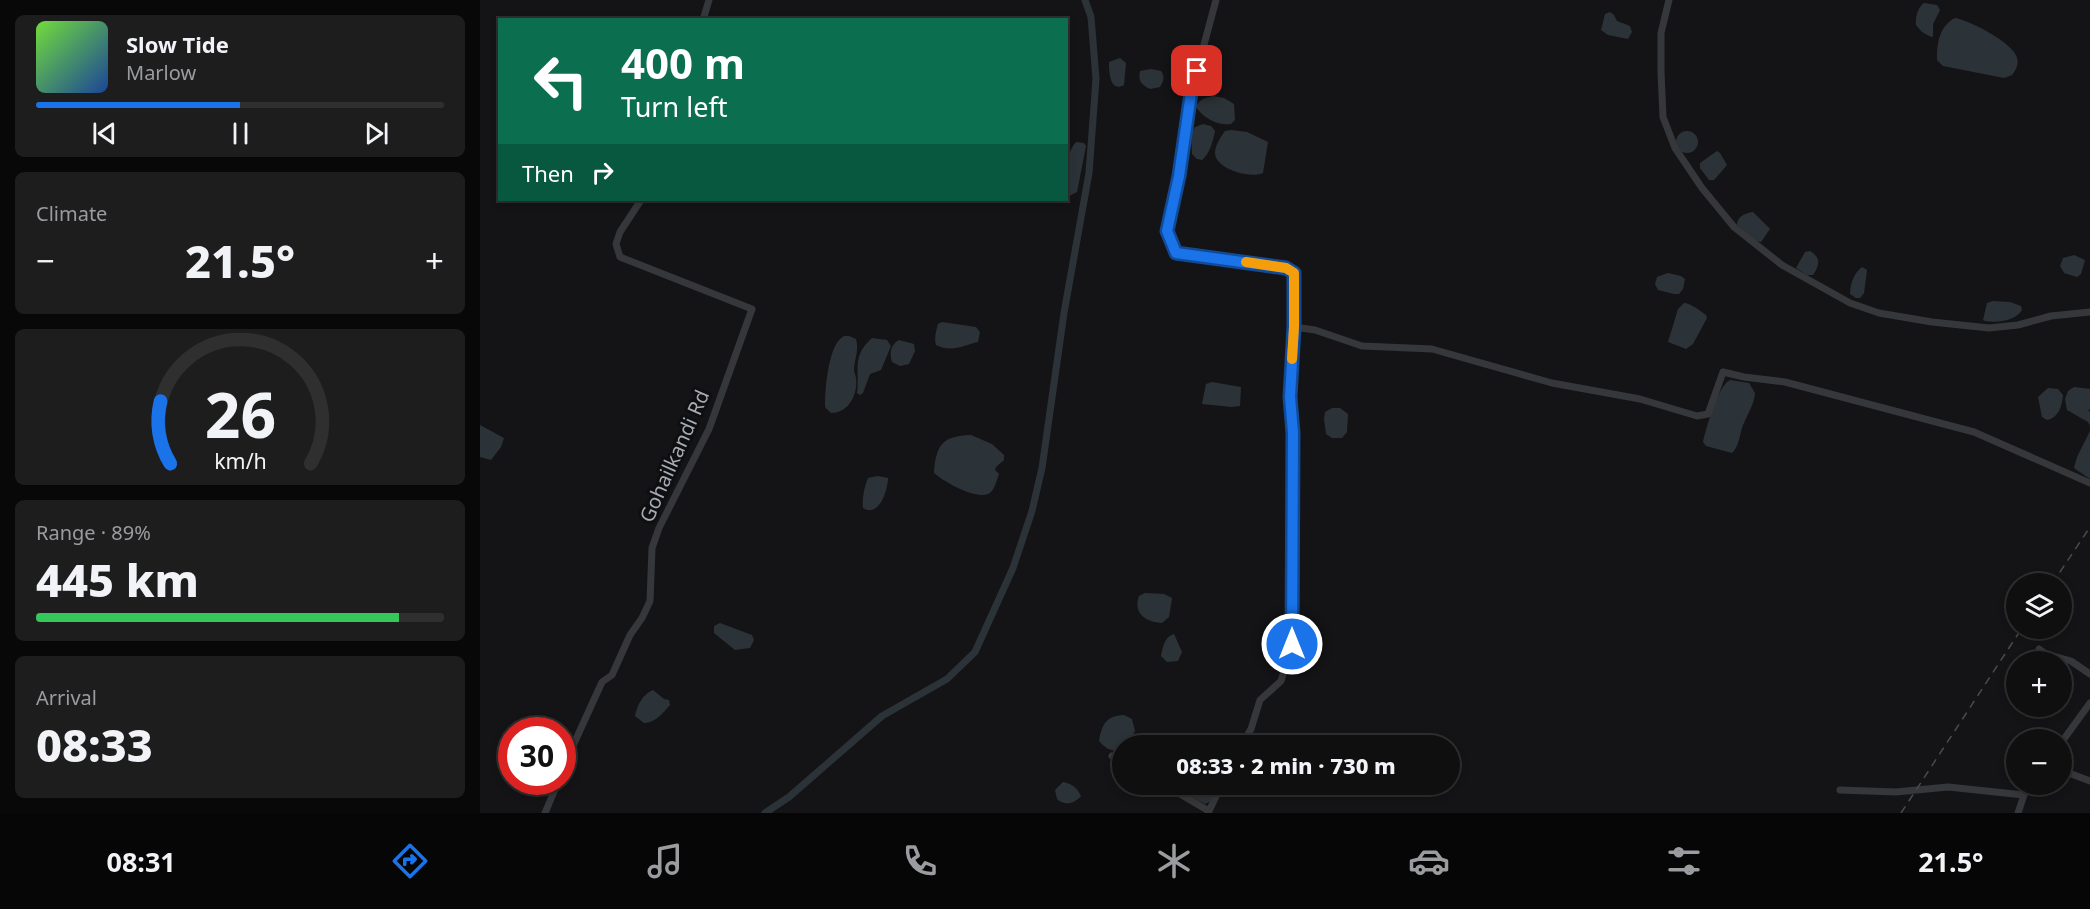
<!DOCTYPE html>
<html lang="en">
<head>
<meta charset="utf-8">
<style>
  :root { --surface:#0f0f10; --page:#1d1d1e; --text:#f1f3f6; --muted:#9b9c9f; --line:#2f2f30; --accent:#1a73e8 }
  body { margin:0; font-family:"Noto Sans",sans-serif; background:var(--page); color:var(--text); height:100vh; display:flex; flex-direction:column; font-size:22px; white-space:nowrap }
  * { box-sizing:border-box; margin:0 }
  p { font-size:20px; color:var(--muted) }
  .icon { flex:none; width:33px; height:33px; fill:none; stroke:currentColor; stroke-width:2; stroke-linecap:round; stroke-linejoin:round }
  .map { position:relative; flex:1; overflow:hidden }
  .sheet { display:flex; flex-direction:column; gap:15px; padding:15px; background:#080809; width:480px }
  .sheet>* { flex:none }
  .guide { position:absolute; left:18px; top:18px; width:570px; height:183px; border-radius:0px; box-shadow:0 3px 9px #0003,0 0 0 2px var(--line); background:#0b6e4f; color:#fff; overflow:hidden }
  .tools { position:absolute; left:1526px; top:573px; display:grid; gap:12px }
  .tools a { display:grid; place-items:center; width:66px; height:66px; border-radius:50%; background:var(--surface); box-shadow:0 3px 9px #0003,0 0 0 2px var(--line); font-size:30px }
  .speed { position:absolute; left:18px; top:717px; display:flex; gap:12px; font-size:30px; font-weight:700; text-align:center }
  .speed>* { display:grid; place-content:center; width:78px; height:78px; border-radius:50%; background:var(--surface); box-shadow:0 3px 9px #0003,0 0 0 2px var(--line); line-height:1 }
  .speed .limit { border:9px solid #d22; background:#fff; color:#111 }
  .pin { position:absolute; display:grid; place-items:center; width:51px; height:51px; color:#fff; margin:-26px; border-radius:12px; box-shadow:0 3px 9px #0006 }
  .me { position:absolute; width:66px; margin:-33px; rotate:0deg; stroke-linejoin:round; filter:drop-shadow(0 0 4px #0008) }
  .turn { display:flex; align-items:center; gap:21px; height:126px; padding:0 24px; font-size:27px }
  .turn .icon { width:78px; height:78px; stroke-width:2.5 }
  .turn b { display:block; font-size:42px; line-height:51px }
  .then { display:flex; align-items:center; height:57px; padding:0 24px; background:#0003; gap:12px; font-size:22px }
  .big { font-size:45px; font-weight:800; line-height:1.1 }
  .sheet .widget { flex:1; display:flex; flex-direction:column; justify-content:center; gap:9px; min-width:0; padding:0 21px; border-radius:9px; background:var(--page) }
  .sheet .dial { align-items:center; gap:0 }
  .dial svg { height:156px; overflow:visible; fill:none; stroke:var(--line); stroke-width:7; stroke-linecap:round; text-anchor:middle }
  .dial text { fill:var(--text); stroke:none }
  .song { display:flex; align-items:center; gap:18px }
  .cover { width:72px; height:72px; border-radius:9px; background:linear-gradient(135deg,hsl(100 70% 55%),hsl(220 70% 35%)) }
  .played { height:6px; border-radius:3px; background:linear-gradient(90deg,var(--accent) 50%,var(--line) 50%) }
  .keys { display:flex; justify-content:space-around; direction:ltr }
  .heat { display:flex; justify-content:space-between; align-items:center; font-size:33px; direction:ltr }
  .charge { height:9px; border-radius:4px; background:linear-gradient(90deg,#34c759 89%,var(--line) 0) }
  .trip { position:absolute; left:632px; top:735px; width:348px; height:60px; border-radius:30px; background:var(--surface); box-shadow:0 3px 9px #0003,0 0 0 2px var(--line); font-weight:800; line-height:60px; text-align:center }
  .tabs { display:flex; height:96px; justify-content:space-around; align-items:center; background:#060606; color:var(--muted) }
  .tabs .icon { width:42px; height:42px }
  .tabs .on { color:var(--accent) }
  .tabs b { font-size:27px; color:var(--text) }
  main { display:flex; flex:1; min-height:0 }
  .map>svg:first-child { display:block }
</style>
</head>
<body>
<main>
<section class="sheet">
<div class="widget">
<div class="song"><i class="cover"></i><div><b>Slow Tide</b><p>Marlow</p></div></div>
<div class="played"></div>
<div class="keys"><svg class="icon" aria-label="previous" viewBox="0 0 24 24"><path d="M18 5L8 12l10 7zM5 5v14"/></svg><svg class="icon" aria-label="pause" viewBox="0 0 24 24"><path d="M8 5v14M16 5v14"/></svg><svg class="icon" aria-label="next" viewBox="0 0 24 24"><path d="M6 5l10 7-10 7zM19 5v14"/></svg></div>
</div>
<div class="widget"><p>Climate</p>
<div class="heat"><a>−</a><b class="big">21.5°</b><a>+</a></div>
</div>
<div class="widget dial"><svg viewBox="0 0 100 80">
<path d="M14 69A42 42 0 1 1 86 69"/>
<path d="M14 69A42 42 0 0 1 9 37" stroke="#1a73e8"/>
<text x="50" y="56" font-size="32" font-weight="700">26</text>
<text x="50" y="72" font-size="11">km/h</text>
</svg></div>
<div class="widget"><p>Range · 89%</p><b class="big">445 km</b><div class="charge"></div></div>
<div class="widget"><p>Arrival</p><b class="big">08:33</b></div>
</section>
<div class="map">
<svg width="1610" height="813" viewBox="0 0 1610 813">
  <rect width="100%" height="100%" fill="#141416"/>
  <path fill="#2c3338" d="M1444 3 1457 5 1460 10 1453 24V36L1451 37 1442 32 1436 25C1435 18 1438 7 1444 3Z
    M1130 12 1134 15 1137 21 1150 26 1152 32 1148 39 1128 35 1121 30 1125 14Z
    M1475 18C1489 20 1534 43 1537 58 1539 64 1536 70 1532 75L1524 78 1463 66 1457 60C1457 44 1459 26 1475 18Z
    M640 58 646 63 644 85C630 93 629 72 629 62Z
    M671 69 681 71C685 77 684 80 680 87L670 89C661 84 658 81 660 71Z
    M733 96 744 98 754 104 755 120 751 124C738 126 723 118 716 107 719 99 725 98 733 96Z
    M723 124 731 126 735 131C733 141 730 153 722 160L717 159 712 154 711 133 715 127Z
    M751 130 767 132 788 142 783 173C771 179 735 169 735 153 735 145 741 137 745 131Z
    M1196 142a11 11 0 1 1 22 0a11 11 0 1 1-22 0Z
    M596 142 604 143 606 146 597 192 587 197C586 181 584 155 596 142Z
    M1237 151 1240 153 1247 165 1234 180H1229L1220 168V163Z
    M1273 212 1290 229 1281 242 1276 241 1257 225C1257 216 1266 213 1273 212Z
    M1330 251C1341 258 1340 264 1333 275H1327L1316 268 1325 252Z
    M1594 255 1605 260 1601 274 1597 277 1584 273 1580 266 1583 258Z
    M1382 267 1387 270 1384 293 1380 298H1376L1370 294C1370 284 1374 273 1382 267Z
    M1188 273 1201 276 1205 279 1203 289 1199 294H1194L1178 290 1175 284 1177 277Z
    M1513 301 1530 302 1541 306 1542 310C1535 321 1518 323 1505 321L1503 320 1507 303Z
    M1204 303C1212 304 1219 310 1226 315L1227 318 1213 344 1206 349 1188 342 1198 309Z
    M462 322 496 327 500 332 498 342C485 345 471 353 456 345 454 339 456 331 458 324Z
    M364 336H369L376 339C379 350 375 358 374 368 374 373 375 373 376 378 378 394 369 413 351 413L345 407C345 390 348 344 364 336Z
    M392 338 407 340 411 346 401 370 390 374 383 393 380 395 377 393C380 369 371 357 392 338Z
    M419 340 434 344 435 351 429 364 420 366 412 362C409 353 411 344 419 340Z
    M1250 380 1269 383 1275 393C1274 405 1268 413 1263 425 1259 435 1260 445 1252 453L1226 446 1223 442C1226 429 1238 385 1250 380Z
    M732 382 761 387 760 406 752 407 722 404 726 384Z
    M1594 387 1610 389V409L1608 410 1610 412V426L1608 422 1587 410 1585 399 1588 391Z
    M1568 388 1578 389 1583 395C1582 405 1579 418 1567 420L1562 417 1558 397Z
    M852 408H860L868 414 867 432 862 438H852L846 434 844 419 845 412Z
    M0 425 24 438 21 447 11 460 0 457Z
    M1610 431V479L1594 468 1597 457Z
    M491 435 512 444 524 455V460L516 467 515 470 519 474C517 479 515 488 511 492 500 503 463 481 454 473 456 445 462 436 491 435Z
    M398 476 408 478C408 490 399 518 383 508 382 499 384 487 388 478Z
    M665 593 684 594 692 598 689 617 682 623C665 622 653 613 659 596Z
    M240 623 272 635 274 640 270 648 255 650 234 633V626Z
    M694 634 702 652 698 661 687 662 681 656C683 647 684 637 694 634Z
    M173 690 184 699 189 700 190 705C183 713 175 723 164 723L155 716C157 705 163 694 173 690Z
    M644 715 652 719 655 731 648 745 642 746V750C632 752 626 749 619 741 622 724 626 716 644 715Z
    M583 782C592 784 597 787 601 796 594 804 585 806 577 799L575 790Z
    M708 785H732L737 789 731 801 725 804 706 794Z"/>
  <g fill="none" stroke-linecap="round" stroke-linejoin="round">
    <path stroke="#2c3338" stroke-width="7" d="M285 813 309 797 402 716 467 679 495 652 533 568 552 511 562 468 584 313 609 173 616 79 611 17 605 0"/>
    <path stroke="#36373a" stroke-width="7" d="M736 0 711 93 699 176 687 231 696 253 805 268 814 273V327L810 397 813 433 812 644 801 681 780 700 771 729 761 746
      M1189 0 1181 33V72L1183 117 1195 148 1222 188 1254 227 1302 265 1370 303 1399 313 1452 322 1509 328 1538 325 1571 316 1610 312
      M223 20 229 0
      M814 327 835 330 882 346 952 349 1072 383 1160 399 1217 416 1228 414 1243 372 1264 377 1305 382 1494 432 1610 483
      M1559 649 1566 654 1591 661 1610 674
      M1581 743 1610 703
      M632 756 642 762
      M82 770 122 682 132 675 150 635 162 618 170 601 172 548 179 528 229 429 272 309 140 257 136 244 140 232 161 200
      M1581 770 1610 781
      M683 784 729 811
      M1360 790 1416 792 1468 787 1544 795
      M65 813 78 782
      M728 813 742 784
      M1538 813 1544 795 1551 784"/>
    <path stroke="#494b4f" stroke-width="1.5" stroke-dasharray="8 6" stroke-linecap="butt" d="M1572 584 1610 527
      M1421 813 1542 628"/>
  </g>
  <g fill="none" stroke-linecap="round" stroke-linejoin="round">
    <defs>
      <path id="route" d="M717 71 711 93 699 176 687 231 696 253 806 268 814 273V327L810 397 813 433 812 644"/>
    </defs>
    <use href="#route" stroke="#114b97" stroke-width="15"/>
    <use href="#route" stroke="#1a73e8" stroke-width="10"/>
    <path stroke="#f59e0b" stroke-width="10" d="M766 262 806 268 814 273V327L812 359"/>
  </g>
  <g text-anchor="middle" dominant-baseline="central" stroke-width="6" stroke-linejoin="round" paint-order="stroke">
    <g font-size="20" fill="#a7acb4" stroke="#0f0f11">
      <text transform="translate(194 456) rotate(-66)">Gohailkandi Rd</text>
    </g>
  </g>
</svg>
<div class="tools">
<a><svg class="icon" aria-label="layers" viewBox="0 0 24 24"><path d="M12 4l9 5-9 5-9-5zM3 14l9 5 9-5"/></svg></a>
<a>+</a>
<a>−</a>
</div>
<div class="speed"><div class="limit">30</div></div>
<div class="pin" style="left:717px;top:71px;background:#d93025"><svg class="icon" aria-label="arrive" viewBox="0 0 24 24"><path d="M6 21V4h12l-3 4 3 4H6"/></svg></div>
<svg class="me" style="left:812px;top:644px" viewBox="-20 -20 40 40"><circle r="17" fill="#1a73e8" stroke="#fff" stroke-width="3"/><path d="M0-11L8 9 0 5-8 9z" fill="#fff"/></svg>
<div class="trip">08:33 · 2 min · 730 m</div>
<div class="guide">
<div class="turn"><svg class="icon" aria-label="left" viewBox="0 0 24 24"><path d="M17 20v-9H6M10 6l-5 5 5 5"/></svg><div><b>400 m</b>Turn left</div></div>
<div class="then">Then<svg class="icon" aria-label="right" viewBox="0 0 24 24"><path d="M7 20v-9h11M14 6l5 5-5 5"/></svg></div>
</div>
</div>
</main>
<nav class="tabs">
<b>08:31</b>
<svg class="icon on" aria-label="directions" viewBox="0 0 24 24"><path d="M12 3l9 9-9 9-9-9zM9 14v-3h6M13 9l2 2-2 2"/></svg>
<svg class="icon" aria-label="music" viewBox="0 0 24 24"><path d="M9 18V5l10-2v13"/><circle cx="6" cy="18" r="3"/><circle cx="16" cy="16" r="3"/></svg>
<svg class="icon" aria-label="phone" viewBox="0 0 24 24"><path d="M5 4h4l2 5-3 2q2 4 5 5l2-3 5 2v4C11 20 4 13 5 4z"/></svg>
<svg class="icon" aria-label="climate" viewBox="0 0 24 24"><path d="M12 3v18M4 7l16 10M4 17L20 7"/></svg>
<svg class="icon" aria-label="car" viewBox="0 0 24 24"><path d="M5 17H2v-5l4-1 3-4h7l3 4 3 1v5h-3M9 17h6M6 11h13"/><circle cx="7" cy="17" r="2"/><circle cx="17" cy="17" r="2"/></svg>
<svg class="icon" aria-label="filters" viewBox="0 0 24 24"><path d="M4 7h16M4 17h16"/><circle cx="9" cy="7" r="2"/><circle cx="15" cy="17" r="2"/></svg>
<b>21.5°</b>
</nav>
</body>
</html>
